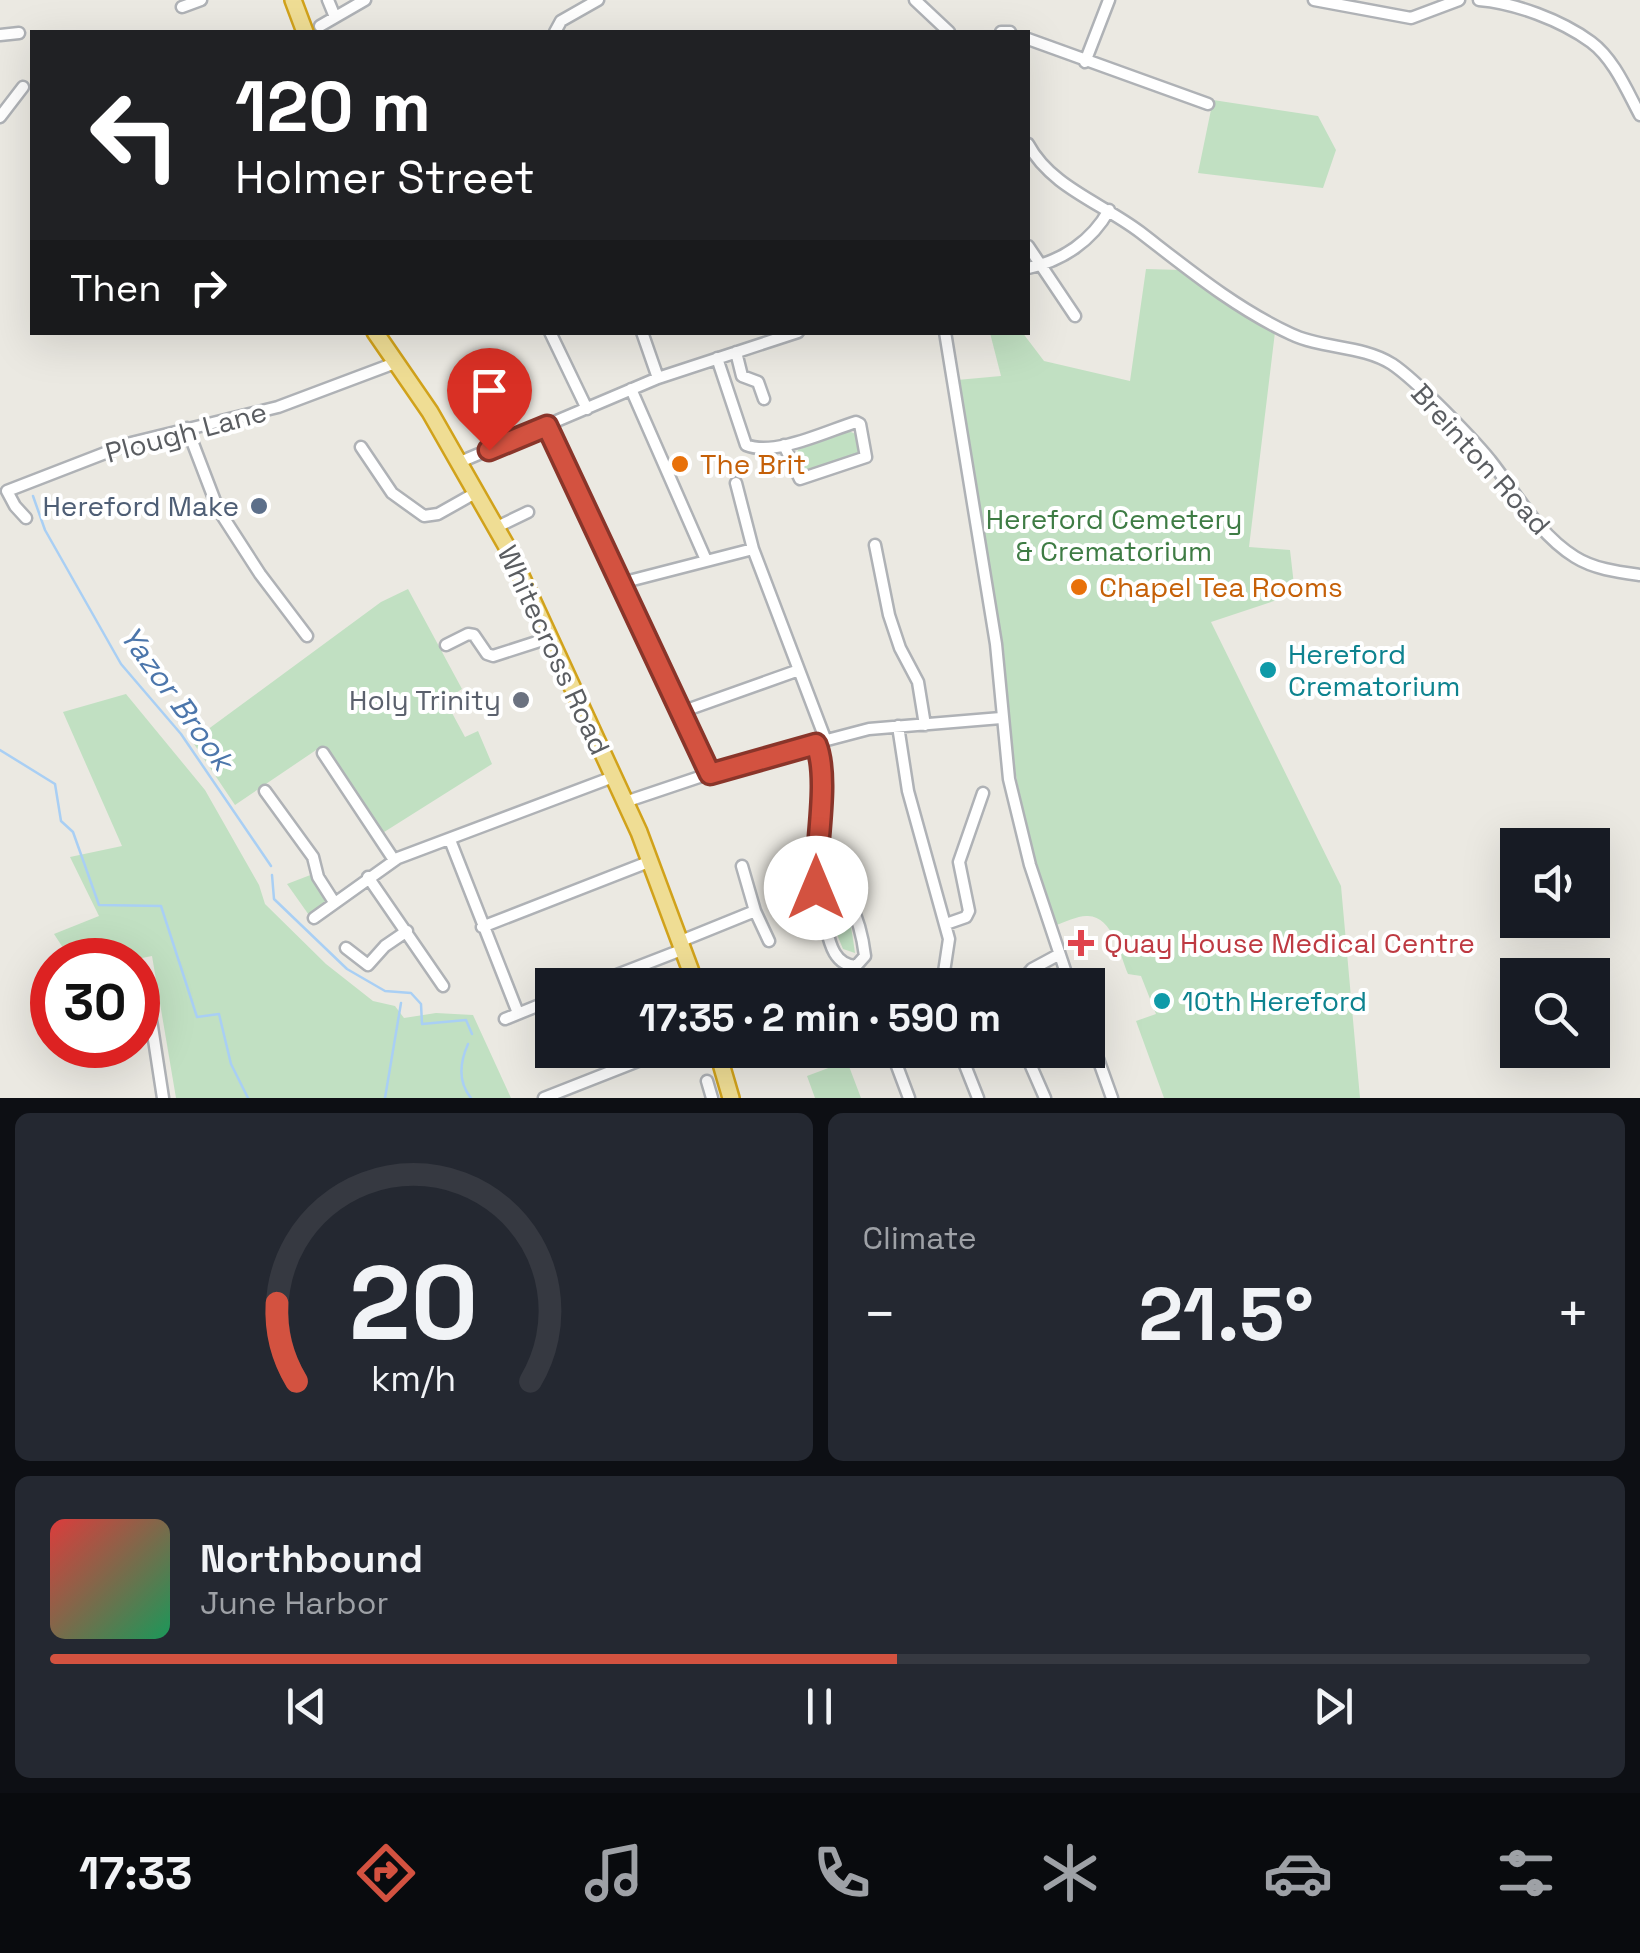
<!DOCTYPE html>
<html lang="en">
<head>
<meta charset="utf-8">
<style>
  :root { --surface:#171b24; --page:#242831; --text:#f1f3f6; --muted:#9ea1a6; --line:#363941; --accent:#d35240 }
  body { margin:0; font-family:"Space Grotesk",sans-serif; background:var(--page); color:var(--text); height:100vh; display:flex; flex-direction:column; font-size:38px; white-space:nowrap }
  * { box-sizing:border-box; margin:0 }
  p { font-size:32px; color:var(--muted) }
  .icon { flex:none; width:55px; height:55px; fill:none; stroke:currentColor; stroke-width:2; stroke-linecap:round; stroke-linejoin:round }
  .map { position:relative; height:1098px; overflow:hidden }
  .drawer { display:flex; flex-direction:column; gap:15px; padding:15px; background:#0d0f14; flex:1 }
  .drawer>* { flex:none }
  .banner { position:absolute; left:30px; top:30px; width:1000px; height:305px; border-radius:0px; box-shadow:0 10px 40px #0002; background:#202124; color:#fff; overflow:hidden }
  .buttons { position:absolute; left:1500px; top:828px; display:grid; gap:20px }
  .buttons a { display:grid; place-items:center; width:110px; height:110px; border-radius:0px; background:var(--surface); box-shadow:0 10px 40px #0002; font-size:50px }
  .speed { position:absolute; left:30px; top:938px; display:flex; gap:20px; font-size:50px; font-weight:700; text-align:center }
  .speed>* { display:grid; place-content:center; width:130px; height:130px; border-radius:50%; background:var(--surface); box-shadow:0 10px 40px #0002; line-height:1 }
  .speed .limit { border:15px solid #d22; background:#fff; color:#111 }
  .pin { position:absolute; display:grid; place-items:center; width:85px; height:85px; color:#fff; margin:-102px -42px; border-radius:50% 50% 50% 0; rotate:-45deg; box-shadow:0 0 10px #0007 }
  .pin .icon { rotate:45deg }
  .me { position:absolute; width:110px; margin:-55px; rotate:0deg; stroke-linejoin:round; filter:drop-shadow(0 0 8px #0008) }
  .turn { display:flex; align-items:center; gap:35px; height:210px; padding:0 40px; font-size:45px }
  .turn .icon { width:130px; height:130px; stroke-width:2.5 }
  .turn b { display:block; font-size:70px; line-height:85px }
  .then { display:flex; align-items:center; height:95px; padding:0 40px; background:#0003; gap:20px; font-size:38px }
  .big { font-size:75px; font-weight:800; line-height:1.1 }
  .drawer .widget { flex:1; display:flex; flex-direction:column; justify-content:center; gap:15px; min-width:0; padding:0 35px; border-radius:15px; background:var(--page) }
  .drawer .dial { align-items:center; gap:0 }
  .dial svg { height:260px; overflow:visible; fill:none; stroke:var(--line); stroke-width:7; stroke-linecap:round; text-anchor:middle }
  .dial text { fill:var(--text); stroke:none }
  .song { display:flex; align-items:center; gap:30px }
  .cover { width:120px; height:120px; border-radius:15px; background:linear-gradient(135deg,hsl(0 70% 55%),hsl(150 70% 35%)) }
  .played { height:10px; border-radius:5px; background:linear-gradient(90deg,var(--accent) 55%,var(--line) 55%) }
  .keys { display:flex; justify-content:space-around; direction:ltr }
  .heat { display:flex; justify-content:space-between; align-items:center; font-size:55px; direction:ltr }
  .drawer .tiles { flex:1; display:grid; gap:15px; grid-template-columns:1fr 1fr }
  .widget:last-child { grid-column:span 2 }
  .trip { position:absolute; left:535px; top:968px; width:570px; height:100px; border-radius:0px; background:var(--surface); box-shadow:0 10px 40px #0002; font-weight:800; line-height:100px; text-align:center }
  .tabs { display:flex; height:160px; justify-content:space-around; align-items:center; background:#090b0e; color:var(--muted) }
  .tabs .icon { width:70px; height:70px }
  .tabs .on { color:var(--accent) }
  .tabs b { font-size:45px; color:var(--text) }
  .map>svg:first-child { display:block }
</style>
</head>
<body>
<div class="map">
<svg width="1640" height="1098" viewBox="0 0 1640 1098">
  <rect width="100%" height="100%" fill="#ebe9e2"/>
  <path fill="#c1e0c2" d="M1213 100 1318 116 1336 150 1323 188 1198 173Z
    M1146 269 1181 270 1275 332 1249 547 1290 550 1295 594 1211 622 1341 886 1360 1098H1164L1136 1021 1156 1014 1141 976 1128 974C1120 955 1113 917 1088 916 1079 915 1065 922 1056 925L1034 855 1018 786 1008 731 1004 651 957 380 1001 376 990 333 1022 332 1044 361 1130 381Z
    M844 429 858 435 861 448 857 456 809 473 797 467 794 457 801 445Z
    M408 589 462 689 445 700 465 737 478 731 492 764 381 834 322 746 235 805 192 741 381 602Z
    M126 694 205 790 259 885 265 904 326 964 373 1001 395 1006 404 1018 436 1013 473 1015 511 1098H176L152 956 132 960H71L54 934 99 916 70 857 122 846 63 712Z
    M313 874 330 900 311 918 287 884Z
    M824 878C847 899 851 922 855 953L843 949 836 932Z
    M847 1061 861 1098H815L807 1076Z"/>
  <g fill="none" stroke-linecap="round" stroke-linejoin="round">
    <path stroke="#a9cff4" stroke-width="2.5" d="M33 496 45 530 121 664 181 734 271 866
      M0 750 55 784 61 821 73 832 99 905 161 906 197 1017 219 1014 231 1064 248 1098
      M272 875 274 899 347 969 385 991 411 993 421 1004 422 1024 466 1020 472 1034
      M468 1044C460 1062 457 1081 471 1098
      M385 1098 401 1003"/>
    <defs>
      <path id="minor" d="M328 0 335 17
        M915 0 949 32
        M1314 0 1411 18 1459 0
        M1479 0C1515 3 1561 20 1591 42 1614 59 1627 91 1640 115
        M182 7 201 0
        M320 26 365 0
        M555 32 561 21 598 0
        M1001 32H1010
        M0 35 19 33
        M1028 39 1208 104
        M1085 62 1109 0
        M0 117 23 87
        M1028 144C1051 187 1102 203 1140 232 1188 269 1235 308 1291 334 1322 349 1362 345 1392 364 1416 380 1471 437 1490 460 1516 493 1538 534 1575 557 1594 569 1618 572 1640 575
        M1028 246 1075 316
        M1028 268C1062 261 1092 241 1109 210
        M550 332 587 409
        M642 332 658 378
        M945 332 996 644 1009 779 1030 865 1070 985
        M736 352 742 376 758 382 764 399
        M717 358 746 445C774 457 827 431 856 422L860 424 866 457 800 479 784 445
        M631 389 706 560
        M547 426 710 773
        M187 428 218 509 260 574 307 636
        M361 447 392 493 424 516 438 514 477 492
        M460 462 658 378 798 332
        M736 483 753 549 826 741
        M26 518 15 506 7 491 131 443 278 407 395 363
        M497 527 528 512
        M875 545 889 615 900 648 918 682 925 725
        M621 583 753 549
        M446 645 468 634 474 635 487 654 493 656 549 638
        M681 712 799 670
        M898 726 908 791 949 939 944 972 937 985
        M323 753 394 860
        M265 791 313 857 318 877 334 902
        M625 802 747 761 869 729 1001 718
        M450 840 518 1013
        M815 857C845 886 860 914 865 956L856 966C835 965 830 945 826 927 820 904 815 883 815 859 815 822 830 779 815 744
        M742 866 755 911
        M368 877 443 986
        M314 918 398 858 613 777
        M946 924 966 917 969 911 959 862 983 793
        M482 927 651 861
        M681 941 755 911 769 941
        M346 948 368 965 385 946 407 931
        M591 985 684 949
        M1018 985 1032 969 1058 955
        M505 1019 552 1000
        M138 1022 151 1020 163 1098
        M1088 1031 1112 1098
        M891 1050 909 1098
        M959 1050 978 1098
        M1024 1050 1045 1098
        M707 1081 712 1098
        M544 1098 666 1050"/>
      <path id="highway" d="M293 0 305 32
        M375 332 430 412 511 554 639 832 696 985
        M717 1050 731 1098"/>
    </defs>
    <use href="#minor" stroke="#afb2b6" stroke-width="15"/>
    <use href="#highway" stroke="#d1a21b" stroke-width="20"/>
    <use href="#minor" stroke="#fff" stroke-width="10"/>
    <use href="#highway" stroke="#efdd94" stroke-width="15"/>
  </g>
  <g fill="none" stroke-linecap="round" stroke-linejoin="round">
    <defs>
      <path id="route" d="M489 450 547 426 710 774 816 744C830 778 815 848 816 888"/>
    </defs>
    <use href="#route" stroke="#89352a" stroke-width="25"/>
    <use href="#route" stroke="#d35240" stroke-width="18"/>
  </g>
  <g fill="#e8710a" stroke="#fff" stroke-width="4">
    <circle cx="680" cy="464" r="10"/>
    <circle cx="1079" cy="587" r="10"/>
  </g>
  <circle fill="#5c6f8a" stroke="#fff" stroke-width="4" cx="259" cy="506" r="10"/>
  <g fill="#0f9aa8" stroke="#fff" stroke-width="4">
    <circle cx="1268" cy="670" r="10"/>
    <circle cx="1162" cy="1001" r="10"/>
  </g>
  <circle fill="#6b7280" stroke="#fff" stroke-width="4" cx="521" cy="700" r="10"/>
  <path fill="#e0444e" stroke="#fff" stroke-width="4" d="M1076 928h10v10h10v10h-10v10h-10v-10h-10v-10h10z"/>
  <g text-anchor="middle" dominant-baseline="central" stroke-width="8" stroke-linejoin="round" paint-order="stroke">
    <g font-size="28" fill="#5a5d61" stroke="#fff">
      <text transform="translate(186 432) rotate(-15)">Plough Lane</text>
      <text transform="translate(1481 459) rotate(48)">Breinton Road</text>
      <text transform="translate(554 650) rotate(65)">Whitecross Road</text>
    </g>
    <g font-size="28" fill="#c56008" stroke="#fff" text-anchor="start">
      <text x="700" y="464">The Brit</text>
      <text x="1099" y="587">Chapel Tea Rooms</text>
    </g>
    <g font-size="28" fill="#4e5e75" stroke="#fff" text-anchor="end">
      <text x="239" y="506">Hereford Make</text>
    </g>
    <g font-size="28" fill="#3e7c44" stroke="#fff">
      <text x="1114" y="519">Hereford Cemetery<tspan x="1114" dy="32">&amp; Crematorium</tspan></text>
    </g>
    <g font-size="28" fill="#0d838f" stroke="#fff" text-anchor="start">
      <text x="1288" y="654">Hereford<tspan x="1288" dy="32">Crematorium</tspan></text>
      <text x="1182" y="1001">10th Hereford</text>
    </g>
    <g font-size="28" fill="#5b616d" stroke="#fff" text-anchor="end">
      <text x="501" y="700">Holy Trinity</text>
    </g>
    <g font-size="28" fill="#be3a42" stroke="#fff" text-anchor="start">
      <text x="1104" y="943">Quay House Medical Centre</text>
    </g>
    <g font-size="30" font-style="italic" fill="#4c76ab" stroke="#fff">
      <text transform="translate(177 698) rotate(54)">Yazor Brook</text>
    </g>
  </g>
</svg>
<div class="buttons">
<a><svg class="icon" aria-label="sound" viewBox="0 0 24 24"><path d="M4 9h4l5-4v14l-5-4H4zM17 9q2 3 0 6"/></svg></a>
<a><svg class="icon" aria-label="search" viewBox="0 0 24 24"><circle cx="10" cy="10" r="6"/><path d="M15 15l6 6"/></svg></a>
</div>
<div class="speed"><div class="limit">30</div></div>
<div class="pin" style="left:489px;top:450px;background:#d93025"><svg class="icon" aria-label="arrive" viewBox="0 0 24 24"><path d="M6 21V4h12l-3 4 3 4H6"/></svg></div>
<svg class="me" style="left:816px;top:888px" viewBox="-20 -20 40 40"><circle r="19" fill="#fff"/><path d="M0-13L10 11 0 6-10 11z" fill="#d35240"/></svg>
<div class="trip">17:35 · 2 min · 590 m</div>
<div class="banner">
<div class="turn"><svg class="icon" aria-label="left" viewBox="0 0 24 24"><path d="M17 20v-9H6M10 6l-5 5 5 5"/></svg><div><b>120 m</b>Holmer Street</div></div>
<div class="then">Then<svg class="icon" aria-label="right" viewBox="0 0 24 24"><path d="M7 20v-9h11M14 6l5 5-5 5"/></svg></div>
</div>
</div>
<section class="drawer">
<div class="tiles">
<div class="widget dial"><svg viewBox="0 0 100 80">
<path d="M14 69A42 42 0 1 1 86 69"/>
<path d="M14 69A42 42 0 0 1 8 45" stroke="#d35240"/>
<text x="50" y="56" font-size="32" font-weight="700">20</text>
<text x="50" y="72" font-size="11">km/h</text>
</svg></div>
<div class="widget"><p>Climate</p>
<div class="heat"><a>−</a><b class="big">21.5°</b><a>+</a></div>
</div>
<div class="widget">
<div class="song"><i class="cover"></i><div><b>Northbound</b><p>June Harbor</p></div></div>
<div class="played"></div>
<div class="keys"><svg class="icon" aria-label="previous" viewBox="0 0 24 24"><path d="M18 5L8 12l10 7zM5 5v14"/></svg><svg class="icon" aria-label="pause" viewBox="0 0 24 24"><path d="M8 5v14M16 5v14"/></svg><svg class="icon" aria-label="next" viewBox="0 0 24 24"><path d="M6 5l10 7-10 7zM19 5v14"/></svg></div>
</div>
</div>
</section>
<nav class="tabs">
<b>17:33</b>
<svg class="icon on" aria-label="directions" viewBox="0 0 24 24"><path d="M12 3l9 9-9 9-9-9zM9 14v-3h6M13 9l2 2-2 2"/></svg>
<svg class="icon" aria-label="music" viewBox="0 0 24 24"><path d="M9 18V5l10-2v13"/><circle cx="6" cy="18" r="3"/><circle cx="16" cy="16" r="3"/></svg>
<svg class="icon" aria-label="phone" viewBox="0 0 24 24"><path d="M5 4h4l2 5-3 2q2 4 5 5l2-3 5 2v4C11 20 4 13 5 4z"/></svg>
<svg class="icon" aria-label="climate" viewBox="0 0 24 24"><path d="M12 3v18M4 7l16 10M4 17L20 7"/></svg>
<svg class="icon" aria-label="car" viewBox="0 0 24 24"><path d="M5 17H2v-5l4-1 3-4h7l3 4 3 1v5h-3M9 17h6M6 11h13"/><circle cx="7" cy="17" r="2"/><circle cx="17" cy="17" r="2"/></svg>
<svg class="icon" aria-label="filters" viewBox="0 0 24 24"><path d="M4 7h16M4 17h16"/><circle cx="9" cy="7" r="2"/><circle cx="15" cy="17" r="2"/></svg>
</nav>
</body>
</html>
